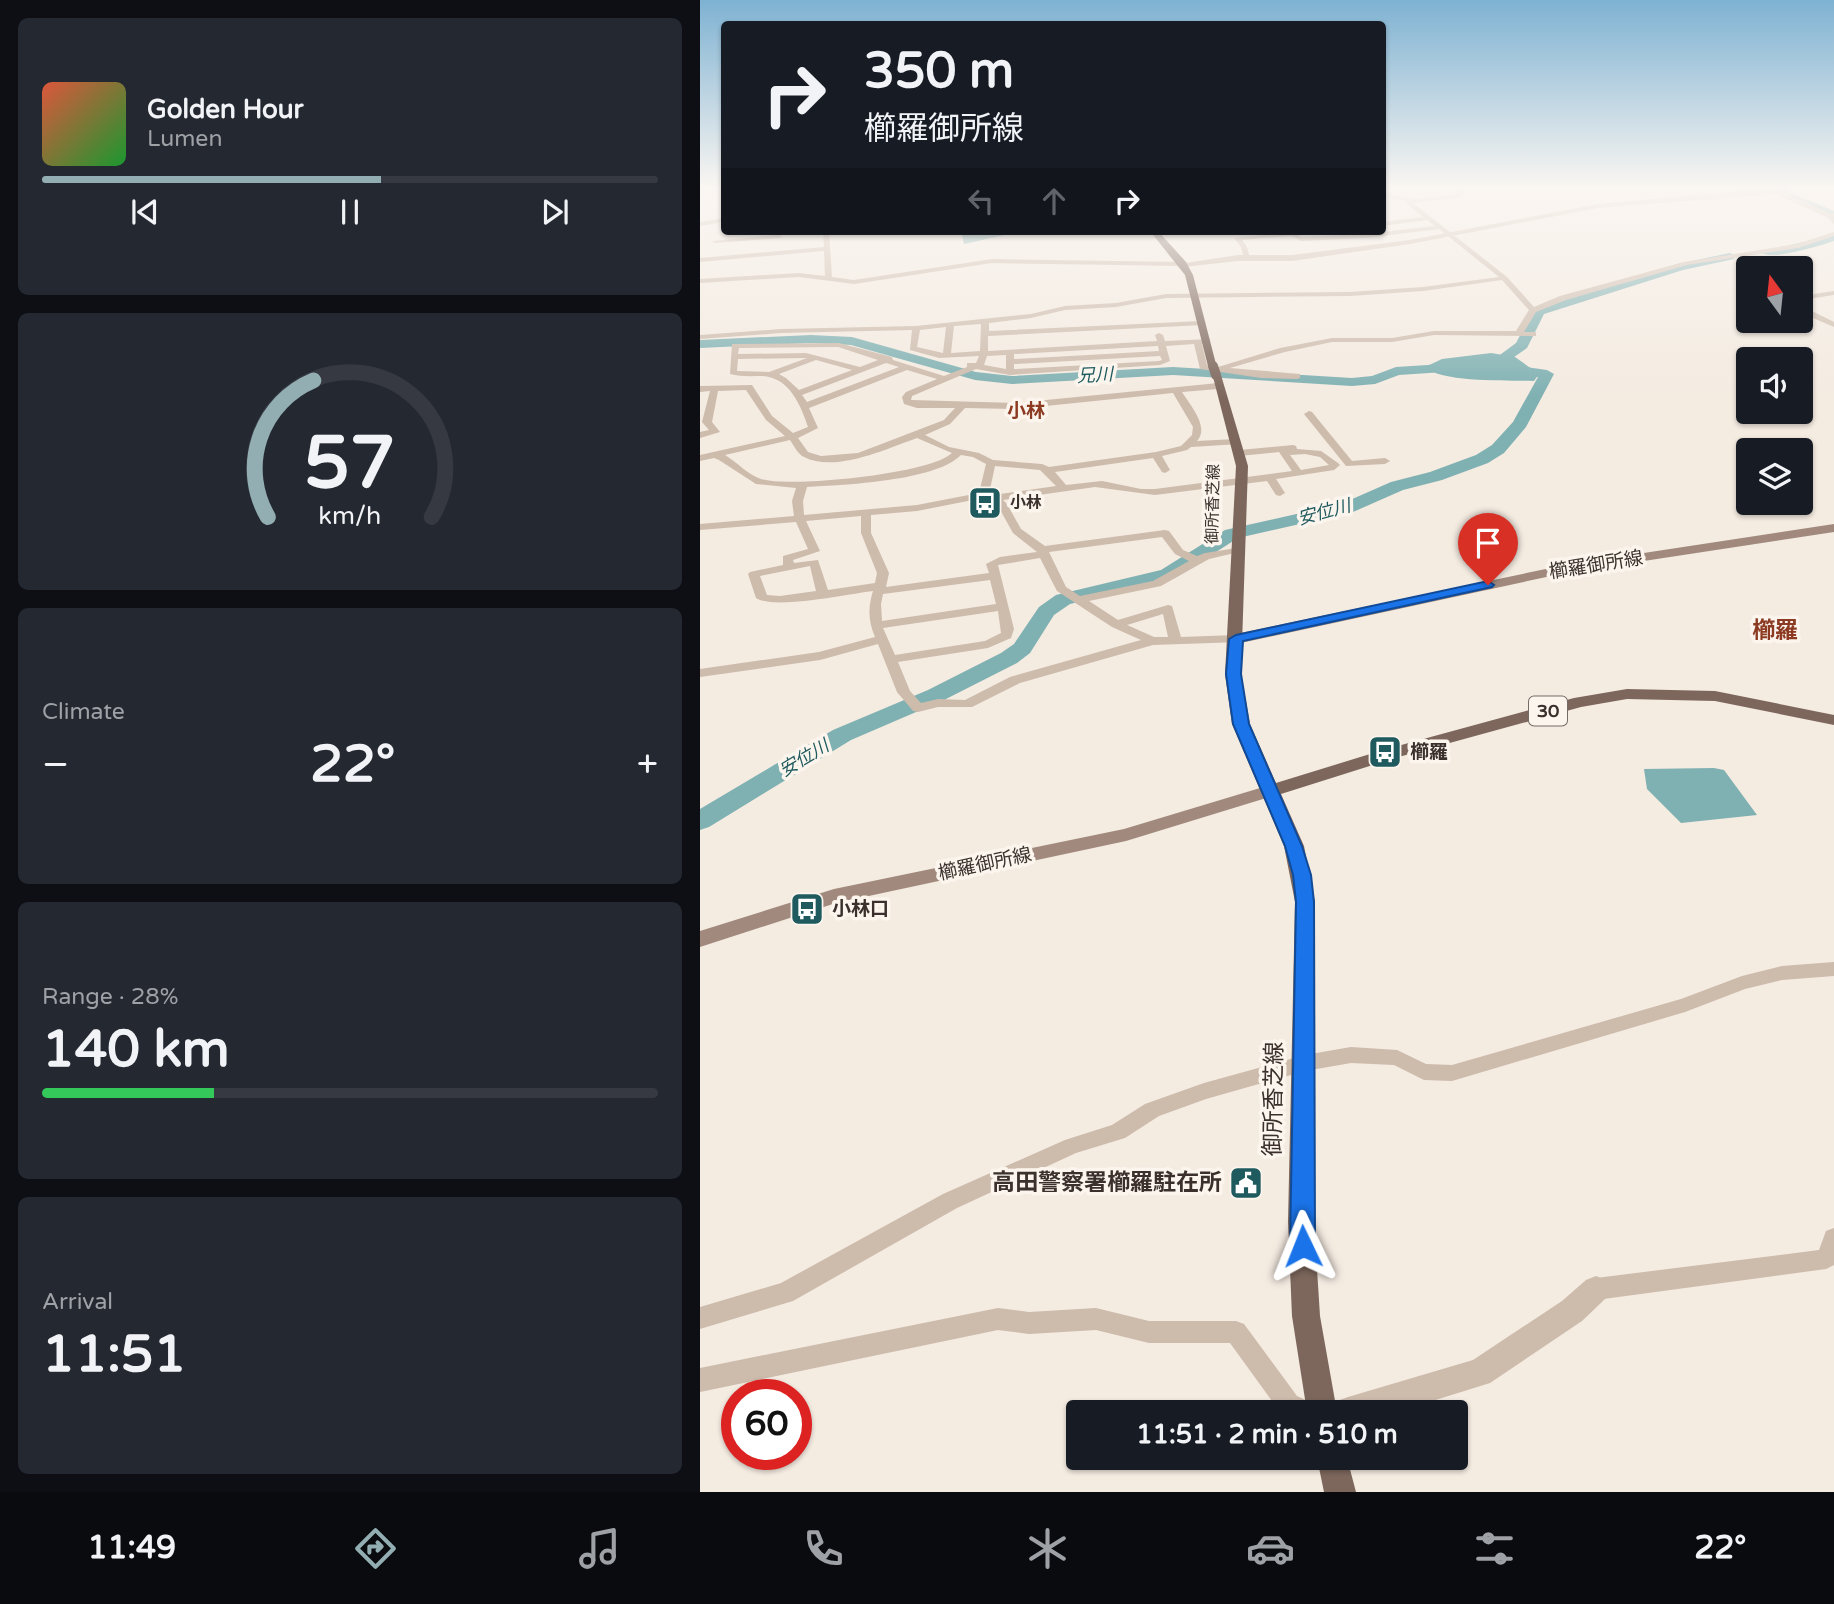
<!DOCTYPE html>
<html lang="en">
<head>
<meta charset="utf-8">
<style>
  :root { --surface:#171b24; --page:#242831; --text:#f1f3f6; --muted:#9ea1a6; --line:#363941; --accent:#92aeb2 }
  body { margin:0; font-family:"Varela Round","Noto Sans JP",sans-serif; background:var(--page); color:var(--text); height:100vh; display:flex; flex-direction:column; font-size:26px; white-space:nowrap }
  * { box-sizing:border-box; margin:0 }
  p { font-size:23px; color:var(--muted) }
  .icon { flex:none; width:38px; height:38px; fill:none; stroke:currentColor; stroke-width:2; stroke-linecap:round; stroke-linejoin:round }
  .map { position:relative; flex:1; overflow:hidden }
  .side { display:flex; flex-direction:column; gap:18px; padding:18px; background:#0d0f14; width:700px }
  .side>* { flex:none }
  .hud { position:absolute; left:21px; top:21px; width:665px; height:214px; border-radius:7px; box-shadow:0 2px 5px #0004; background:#171b24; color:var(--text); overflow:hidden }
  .needle { width:46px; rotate:345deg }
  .buttons { position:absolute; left:1036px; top:256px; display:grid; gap:14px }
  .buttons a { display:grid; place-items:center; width:77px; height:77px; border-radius:7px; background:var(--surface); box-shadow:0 2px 5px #0004; font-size:35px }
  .speed { position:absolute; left:21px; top:1379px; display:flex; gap:14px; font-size:35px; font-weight:700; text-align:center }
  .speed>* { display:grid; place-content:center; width:91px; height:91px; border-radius:50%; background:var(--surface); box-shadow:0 2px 5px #0004; line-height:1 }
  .speed .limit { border:10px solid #d22; background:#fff; color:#111 }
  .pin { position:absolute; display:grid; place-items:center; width:60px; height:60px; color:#fff; margin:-72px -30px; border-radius:50% 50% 50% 0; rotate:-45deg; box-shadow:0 0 7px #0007 }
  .pin .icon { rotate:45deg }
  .me { position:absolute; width:77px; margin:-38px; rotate:358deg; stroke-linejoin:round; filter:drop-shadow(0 0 5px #0008) }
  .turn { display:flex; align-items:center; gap:24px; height:147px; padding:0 28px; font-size:32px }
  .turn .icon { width:91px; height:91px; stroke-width:2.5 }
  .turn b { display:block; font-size:49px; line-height:60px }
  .lanes { display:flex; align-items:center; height:66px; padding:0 28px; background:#0003; justify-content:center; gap:35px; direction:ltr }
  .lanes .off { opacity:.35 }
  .big { font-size:52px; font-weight:700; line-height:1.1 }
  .side .card { flex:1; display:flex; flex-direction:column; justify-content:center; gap:10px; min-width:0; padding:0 24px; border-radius:10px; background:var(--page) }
  .side .dial { align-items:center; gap:0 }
  .dial svg { height:182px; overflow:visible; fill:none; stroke:var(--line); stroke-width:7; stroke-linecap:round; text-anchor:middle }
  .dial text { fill:var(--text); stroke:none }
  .song { display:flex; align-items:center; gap:21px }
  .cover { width:84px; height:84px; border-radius:10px; background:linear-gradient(135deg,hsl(10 70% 55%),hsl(130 70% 35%)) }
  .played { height:7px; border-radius:4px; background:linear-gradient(90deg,var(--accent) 55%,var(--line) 55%) }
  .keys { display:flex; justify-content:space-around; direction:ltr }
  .heat { display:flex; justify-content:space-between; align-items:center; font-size:38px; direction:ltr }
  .charge { height:10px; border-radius:5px; background:linear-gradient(90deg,#34c759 28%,var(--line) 0) }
  .trip { position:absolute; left:366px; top:1400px; width:402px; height:70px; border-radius:7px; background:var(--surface); box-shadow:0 2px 5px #0004; font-weight:700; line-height:70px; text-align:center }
  .tab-bar { display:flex; height:112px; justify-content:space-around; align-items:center; background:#090b0e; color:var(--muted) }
  .tab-bar .icon { width:49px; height:49px }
  .tab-bar .active { color:var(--accent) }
  .tab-bar b { font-size:32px; color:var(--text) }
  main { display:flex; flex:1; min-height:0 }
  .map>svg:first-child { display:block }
</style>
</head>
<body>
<main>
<section class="side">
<div class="card">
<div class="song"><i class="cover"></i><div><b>Golden Hour</b><p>Lumen</p></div></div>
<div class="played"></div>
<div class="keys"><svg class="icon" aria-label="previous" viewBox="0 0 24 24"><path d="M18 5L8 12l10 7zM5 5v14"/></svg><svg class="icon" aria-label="pause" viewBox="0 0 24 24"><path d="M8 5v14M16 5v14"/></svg><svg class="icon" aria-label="next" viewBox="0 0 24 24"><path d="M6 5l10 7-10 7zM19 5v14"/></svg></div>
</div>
<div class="card dial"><svg viewBox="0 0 100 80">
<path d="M14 69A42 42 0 1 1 86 69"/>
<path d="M14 69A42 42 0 0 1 34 9" stroke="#92aeb2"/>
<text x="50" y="56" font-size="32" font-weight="700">57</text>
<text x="50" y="72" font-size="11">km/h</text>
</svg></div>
<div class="card"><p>Climate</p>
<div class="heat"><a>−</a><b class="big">22°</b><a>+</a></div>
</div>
<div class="card"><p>Range · 28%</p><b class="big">140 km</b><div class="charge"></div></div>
<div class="card"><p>Arrival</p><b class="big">11:51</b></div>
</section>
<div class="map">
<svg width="1134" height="1492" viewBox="0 0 1134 1492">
  <rect width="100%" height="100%" fill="#f4ebe1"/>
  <path fill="#7fb0b2" d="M273 231H322L264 244 262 235Z
    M791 353 815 357 839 374 834 381C809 380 742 383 725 367L742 359Z
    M1014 768 1024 770 1057 815 981 823 947 789 944 769Z"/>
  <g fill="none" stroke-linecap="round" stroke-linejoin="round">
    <path fill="#7fb0b2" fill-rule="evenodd" d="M1071 189H1092L1088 192 1134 211V218Z
      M1134 235V241C1118 246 1073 261 1060 252Z
      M1030 253 1034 255V259L983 270 844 314 827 348 804 364 847 370 854 374 826 427 804 453 788 463 742 480 703 490 653 512 538 538 475 578 370 604 354 615 330 653 317 663 244 700 151 740 9 827 0 830V809L133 730 228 690 301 653 314 644 339 607 356 595 461 570 525 530 641 504 691 482 730 472 776 455 792 445 813 422 838 377 806 372 799 368 792 370 785 366 816 343 834 309 977 264Z
      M111 335 152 337 276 372 312 376 473 367 652 378 672 376 696 367 759 363 766 367 759 371 699 375 675 384 652 386 473 375 312 384 275 380 151 345 111 343 0 348V340Z"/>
    <path fill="#cdbbac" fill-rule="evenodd" d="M761 189H767L761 197 713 203 807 277 834 307 860 296 984 262 1097 244 1134 232V236L1098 248 987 265 866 300 836 312 824 332H836V336H833L734 335 692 342H632L585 352 530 368 600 374V378L597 379 561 378 500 369 494 344 466 346 470 361 460 365 310 375 276 369 212 396 211 400 315 403 518 383 522 386 518 389 482 392C490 405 510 427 497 441L536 439 541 442 539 444 491 447 487 450 462 456 470 470 465 473 462 472 453 458 355 472 366 485 402 481 441 489H455L592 471 579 452 539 456 534 453 539 450 593 445 596 446 597 449 621 451 638 463 640 465 634 470 576 479 585 493 580 496 576 495 567 481 455 495 395 487 303 500 307 504 321 529 345 546 465 530 469 531 483 550 497 556 505 553 543 547V551L509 559 461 586 389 601 418 620 468 605 472 606 481 637 536 635 540 636 542 639 540 642 453 645 320 683 272 707H238L218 712 213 711 197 692 178 644 120 660 0 677V669L119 652 175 637C168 621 168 607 173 591 149 594 73 610 56 598L48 574 50 572 83 565V556L108 549 96 522 0 530V524L94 516 92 501 96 488 56 484 19 460 14 458 0 461V455L85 436 66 420 46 390 18 391 12 422 20 432 0 438V432L9 430 2 422 10 391 0 392V386L52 385 72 416 93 433 108 427C101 406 90 378 63 376 52 376 41 377 30 374L32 344 139 343 192 357 193 360 244 376 267 367V363H276L279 356 239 358 210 350 212 330 81 333 0 339V335L81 329 216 326 331 314 365 306 416 303 466 294 650 292 723 287 799 277 739 229 665 238 601 241 591 236 542 240 547 247 550 258 547 260 544 258 541 247 534 238 592 232 602 237 665 234 735 226 727 220 682 226V222L723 217 706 203 707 201 682 197V193L717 199 757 194ZM802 280 829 310 816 331H734L692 338H632L580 348 518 367 507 365 502 344 510 343V339L465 341 463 335 459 333 455 335 457 341 288 351V336L502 325 506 323 502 321 289 331V323L331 318 365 310 416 307 466 298 650 296 723 291ZM281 324 280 351 251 353 254 326ZM246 327 243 353 217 347 220 330ZM458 346 459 351 314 359V354ZM138 347 178 360 160 367 106 353 38 354 39 348ZM306 355V369L284 365 287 356ZM460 356 462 360 459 361 314 369V364ZM107 358 69 372 37 371 38 359ZM116 360 152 370 99 390 86 378 79 374ZM186 363 199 367 107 402 102 395ZM207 370 237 379 206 392 202 397 204 404 217 408H255L244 420 158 453 121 456 108 452 98 438 118 428 109 408ZM473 393 493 427 492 435 481 446 456 452 349 467 342 464 293 460 279 453 249 447 225 435 250 424 265 408 315 409ZM217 438 252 453C231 474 90 488 61 479 48 475 37 462 25 455L90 440C94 446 98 454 104 457 135 473 186 449 217 438ZM605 454 620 457 629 465 601 470 590 455ZM261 455 273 457 286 464 279 493 217 505 104 515 103 501 107 487C143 485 236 481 261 455ZM295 466 340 470 356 486 293 495 289 494ZM283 498 298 506 313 533 337 552 300 557 286 564 289 573 186 587 189 573 171 533V515L217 511ZM161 516V533L177 573 175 583 128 590 118 560 94 563 93 560 120 551 106 521ZM462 537 475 554 489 561 453 581 380 596 366 587 349 552ZM340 558 357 591 412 627 441 640 310 677 265 700 238 699 221 703 210 691 198 662 288 648 311 638 314 629 298 565ZM110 566 116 591 80 596 67 595 60 576ZM290 580 296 604 182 621 181 604 183 594ZM298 611 301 633 285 641 195 655 183 628ZM463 614 468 637H454L427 625Z
      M1134 213V224L1126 216Z
      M24 218V222L0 226V222Z
      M76 231H82L81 238 15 243 12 241 76 235Z
      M123 231H129L132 277 154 280 292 259 483 262 486 264 483 266 292 263 154 284 99 277 0 283V279L99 273 125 276 124 251 0 262V258L124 247Z
      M1134 291V295L1101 300V296Z
      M1101 303 1112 311 1134 322V327L1106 315 1101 309Z
      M609 411 612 412 652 461 685 458 690 461 685 464 646 466 604 414Z
      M1134 962V976L1082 980 1045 989 985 1012 752 1081 724 1080 694 1065 651 1063 605 1071 506 1099 459 1116 425 1138 376 1153 257 1208 93 1301 0 1329V1307L81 1283 243 1194 365 1140 412 1125 445 1104 504 1083 605 1055 651 1047 697 1050 726 1064 752 1065 981 999 1042 976 1082 966Z
      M1134 1228V1265L1126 1269 896 1300 888 1297 885 1289 888 1281 896 1278 1119 1250 1126 1231Z
      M298 1308 329 1312 396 1308 449 1321H536L544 1324 597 1396 615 1404 619 1412H580L530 1343H449L396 1330 329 1334 298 1330 0 1392V1368Z"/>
    <path fill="#cdbbac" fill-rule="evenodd" d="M1065 189H1075L1134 215V220L1074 194 898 208 710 244 592 261H538L483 267 479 264 538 255H592L710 240 898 204Z
      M896 1276 906 1280 910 1289 906 1298 882 1321 790 1383 697 1412H633L637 1401 648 1397 773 1360 862 1301 886 1280Z"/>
    <path fill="#a18a7d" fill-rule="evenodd" d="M1134 524V532L865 573 536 644 528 639 536 634 865 565Z
      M570 785 579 791 576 795 426 841 136 903 0 947V931L134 889 424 829Z"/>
    <path fill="#7d675c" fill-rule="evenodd" d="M450 231H458L486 262 493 275 517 368 508 366 485 275Z
      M512 373 521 375 548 466 541 674 550 724 576 783 683 750 874 698 927 689 1015 691 1134 715V725L1015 701 927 699 881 707 695 758 581 794 604 846 615 902 614 1222 620 1316 637 1412H607L592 1316 588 1222 595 902 584 846 532 724 525 674 536 466Z
      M617 1458H647L656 1492H624Z"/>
    <path stroke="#7d675c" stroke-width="10" d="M513 366 516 375"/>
  </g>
  <linearGradient id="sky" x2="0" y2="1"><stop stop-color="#7eb2d2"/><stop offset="0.47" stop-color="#faf6f2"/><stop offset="1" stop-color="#faf6f2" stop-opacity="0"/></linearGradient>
  <rect width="1134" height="398" fill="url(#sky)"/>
  <path fill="#1a73e8" stroke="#114b97" stroke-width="2" d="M788 581 794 585 792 587 543 641 541 674 549 724 602 846 611 875 614 902 615 1246 611 1254 603 1257 594 1254 590 1246 596 902 593 875 585 846 533 724 526 674 529 639 536 635Z"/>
  <defs>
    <symbol id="bus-square" viewBox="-11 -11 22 22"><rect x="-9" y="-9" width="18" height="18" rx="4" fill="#1f5a5e" stroke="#fbf5ee"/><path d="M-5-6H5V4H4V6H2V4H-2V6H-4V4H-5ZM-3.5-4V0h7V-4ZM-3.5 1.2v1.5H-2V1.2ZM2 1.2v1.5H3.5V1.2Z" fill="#fff"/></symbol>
    <symbol id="civic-square" viewBox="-11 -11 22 22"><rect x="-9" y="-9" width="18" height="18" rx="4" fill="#1f5a5e" stroke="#fbf5ee"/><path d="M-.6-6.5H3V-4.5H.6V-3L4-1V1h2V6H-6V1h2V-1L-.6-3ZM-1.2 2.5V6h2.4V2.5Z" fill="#fff"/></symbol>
  </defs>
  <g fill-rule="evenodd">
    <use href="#bus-square" x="266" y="484" width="38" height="38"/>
    <use href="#bus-square" x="666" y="733" width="38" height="38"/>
    <use href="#bus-square" x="88" y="890" width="38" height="38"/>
    <use href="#civic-square" x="527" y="1164" width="38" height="38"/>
  </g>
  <g text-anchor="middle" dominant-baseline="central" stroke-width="7" stroke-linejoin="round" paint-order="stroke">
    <g font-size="16" font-weight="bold" fill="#3b302b" stroke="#fbf5ee" text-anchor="start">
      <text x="310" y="503">小林</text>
    </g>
    <g font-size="16" fill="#3b302b" stroke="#fbf5ee">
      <text transform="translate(513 504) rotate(-89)">御所香芝線</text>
    </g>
    <g font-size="18" font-style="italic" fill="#1f5a5e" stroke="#fbf5ee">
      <text transform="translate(395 375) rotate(-3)">兄川</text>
      <text transform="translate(624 512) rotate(-15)">安位川</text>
      <text transform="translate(104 758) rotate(-31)">安位川</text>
    </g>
    <rect fill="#fbf5ee" stroke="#756b66" stroke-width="2" x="829" y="696.5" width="38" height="29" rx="5"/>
    <g font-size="18" font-weight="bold" fill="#3b302b">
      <text x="848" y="711">30</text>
    </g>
    <g font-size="19" font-weight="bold" fill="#8c3b22" stroke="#fbf5ee">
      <text x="326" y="411">小林</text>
    </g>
    <g font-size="19" fill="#3b302b" stroke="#fbf5ee">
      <text transform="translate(896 565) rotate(-9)">櫛羅御所線</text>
      <text transform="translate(285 864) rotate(-12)">櫛羅御所線</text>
    </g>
    <g font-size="19" font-weight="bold" fill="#3b302b" stroke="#fbf5ee" text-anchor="start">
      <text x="710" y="752">櫛羅</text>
      <text x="132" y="909">小林口</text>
    </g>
    <g font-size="23" font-weight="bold" fill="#8c3b22" stroke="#fbf5ee">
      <text x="1075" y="631">櫛羅</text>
    </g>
    <g font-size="23" fill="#3b302b" stroke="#fbf5ee">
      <text transform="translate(574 1099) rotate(-89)">御所香芝線</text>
    </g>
    <g font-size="23" font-weight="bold" fill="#3b302b" stroke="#fbf5ee" text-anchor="end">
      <text x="522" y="1183">高田警察署櫛羅駐在所</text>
    </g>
  </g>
</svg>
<div class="buttons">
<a><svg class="needle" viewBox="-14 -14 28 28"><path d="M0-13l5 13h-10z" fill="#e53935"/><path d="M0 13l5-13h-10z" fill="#9ea1a6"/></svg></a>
<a><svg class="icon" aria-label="sound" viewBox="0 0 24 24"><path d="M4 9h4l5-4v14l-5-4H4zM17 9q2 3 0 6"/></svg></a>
<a><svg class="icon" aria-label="layers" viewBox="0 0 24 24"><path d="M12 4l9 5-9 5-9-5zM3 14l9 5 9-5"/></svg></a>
</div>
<div class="speed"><div class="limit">60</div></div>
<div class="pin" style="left:788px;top:585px;background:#d93025"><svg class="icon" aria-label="arrive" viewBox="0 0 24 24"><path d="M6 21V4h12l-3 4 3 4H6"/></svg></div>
<svg class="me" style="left:603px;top:1246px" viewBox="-20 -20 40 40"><path d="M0-17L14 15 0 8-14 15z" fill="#1a73e8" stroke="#fff" stroke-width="4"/></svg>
<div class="trip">11:51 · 2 min · 510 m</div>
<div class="hud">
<div class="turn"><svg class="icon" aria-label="right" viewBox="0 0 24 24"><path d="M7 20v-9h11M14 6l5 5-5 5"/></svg><div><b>350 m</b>櫛羅御所線</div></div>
<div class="lanes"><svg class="icon off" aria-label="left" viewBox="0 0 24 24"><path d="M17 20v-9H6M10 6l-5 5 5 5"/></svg><svg class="icon off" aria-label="ahead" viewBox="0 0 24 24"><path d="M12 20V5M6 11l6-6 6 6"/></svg><svg class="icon" aria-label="right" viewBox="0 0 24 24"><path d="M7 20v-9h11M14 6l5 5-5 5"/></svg></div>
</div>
</div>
</main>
<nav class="tab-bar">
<b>11:49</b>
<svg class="icon active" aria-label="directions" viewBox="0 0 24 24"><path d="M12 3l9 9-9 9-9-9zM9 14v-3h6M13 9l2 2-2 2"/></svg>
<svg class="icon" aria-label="music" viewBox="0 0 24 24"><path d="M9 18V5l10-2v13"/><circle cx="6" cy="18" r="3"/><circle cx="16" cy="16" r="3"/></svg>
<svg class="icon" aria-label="phone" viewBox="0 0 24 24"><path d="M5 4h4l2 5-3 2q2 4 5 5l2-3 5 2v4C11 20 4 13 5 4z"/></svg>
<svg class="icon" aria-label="climate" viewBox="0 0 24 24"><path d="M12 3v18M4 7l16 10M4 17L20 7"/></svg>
<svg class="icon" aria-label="car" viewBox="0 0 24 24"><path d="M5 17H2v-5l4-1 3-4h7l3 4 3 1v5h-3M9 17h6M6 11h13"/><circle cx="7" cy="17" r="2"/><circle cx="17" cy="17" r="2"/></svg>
<svg class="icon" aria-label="filters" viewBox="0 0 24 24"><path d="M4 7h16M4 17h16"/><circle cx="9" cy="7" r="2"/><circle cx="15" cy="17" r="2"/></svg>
<b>22°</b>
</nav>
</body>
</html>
